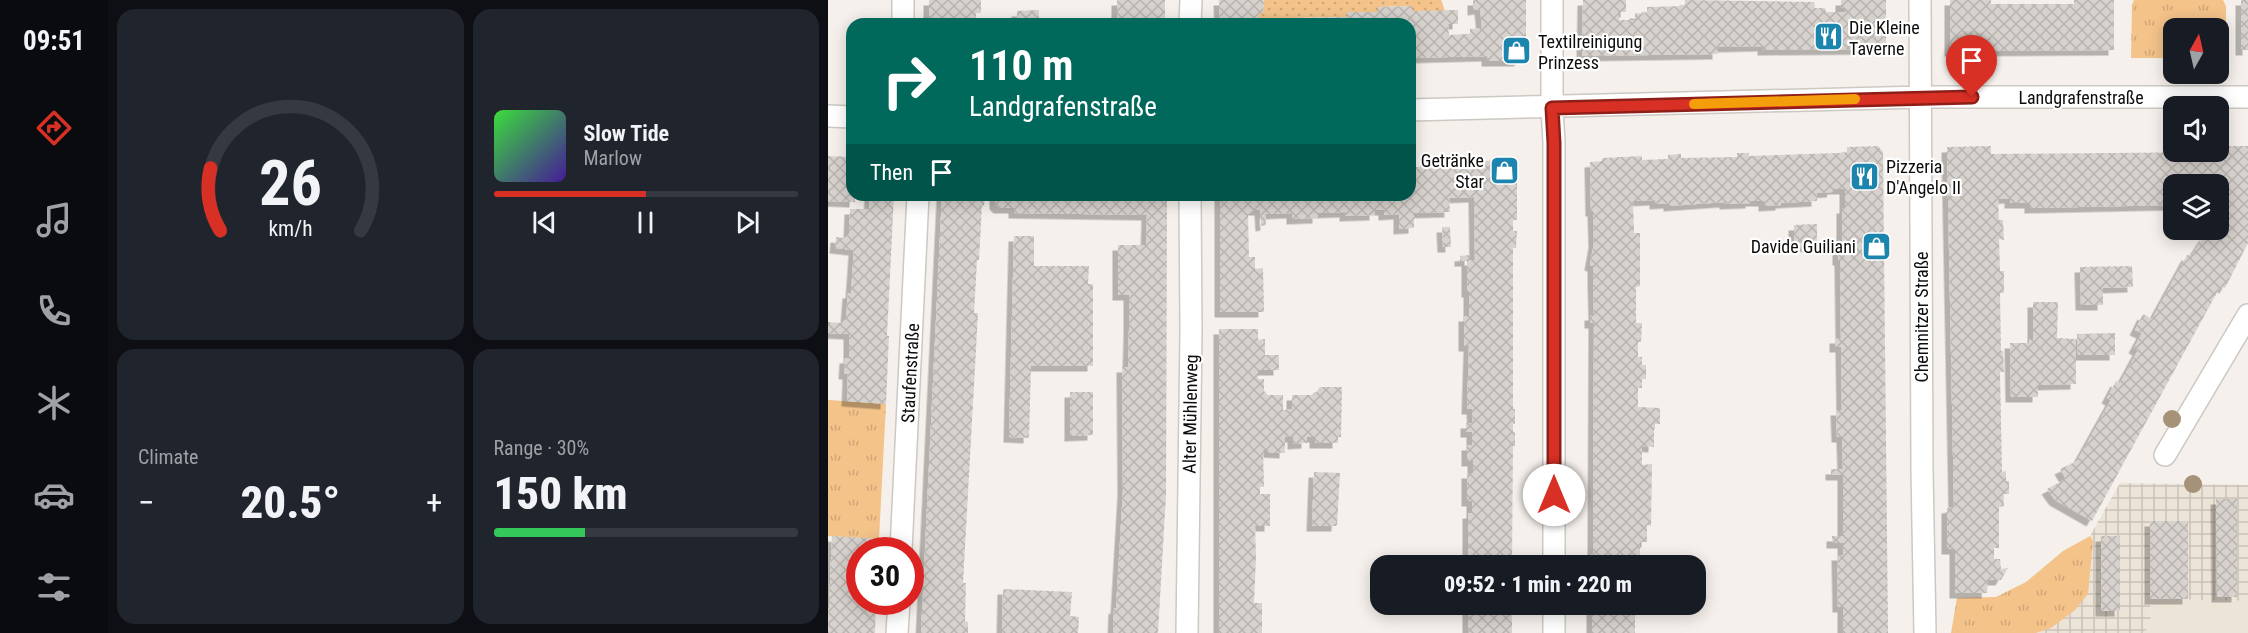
<!DOCTYPE html>
<html lang="en">
<head>
<meta charset="utf-8">
<style>
  :root { --surface:#171b24; --page:#20242c; --text:#f1f3f6; --muted:#9ea1a6; --line:#363941; --accent:#d93025 }
  body { margin:0; font-family:"Roboto Condensed",sans-serif; background:var(--page); color:var(--text); height:100vh; display:flex; flex-direction:column; font-size:22px; white-space:nowrap }
  * { box-sizing:border-box; margin:0 }
  p { font-size:20px; color:var(--muted) }
  .icon { flex:none; width:33px; height:33px; fill:none; stroke:currentColor; stroke-width:2; stroke-linecap:round; stroke-linejoin:round }
  .map { position:relative; flex:1; overflow:hidden }
  .details { display:flex; flex-direction:column; gap:9px; padding:9px; background:#0d0f14; width:720px }
  .details>* { flex:none }
  .top-card { position:absolute; left:18px; top:18px; width:570px; height:183px; border-radius:18px; box-shadow:0 3px 15px #0003; background:#00695c; color:#fff; overflow:hidden }
  .needle { width:39px; rotate:8deg }
  .tools { position:absolute; left:1335px; top:18px; display:grid; gap:12px }
  .tools a { display:grid; place-items:center; width:66px; height:66px; border-radius:12px; background:var(--surface); box-shadow:0 3px 15px #0003; font-size:30px }
  .speed { position:absolute; left:18px; top:537px; display:flex; gap:12px; font-size:30px; font-weight:700; text-align:center }
  .speed>* { display:grid; place-content:center; width:78px; height:78px; border-radius:50%; background:var(--surface); box-shadow:0 3px 15px #0003; line-height:1 }
  .speed .limit { border:9px solid #d22; background:#fff; color:#111 }
  .pin { position:absolute; display:grid; place-items:center; width:51px; height:51px; color:#fff; margin:-62px -26px; border-radius:50% 50% 50% 0; rotate:-45deg; box-shadow:0 0 6px #0007 }
  .pin .icon { rotate:45deg }
  .me { position:absolute; width:66px; margin:-33px; rotate:0deg; stroke-linejoin:round; filter:drop-shadow(0 0 4px #0008) }
  .turn { display:flex; align-items:center; gap:21px; height:126px; padding:0 24px; font-size:27px }
  .turn .icon { width:78px; height:78px; stroke-width:2.5 }
  .turn b { display:block; font-size:42px; line-height:51px }
  .then { display:flex; align-items:center; height:57px; padding:0 24px; background:#0003; gap:12px; font-size:22px }
  .big { font-size:45px; font-weight:800; line-height:1.1 }
  .details .widget { flex:1; display:flex; flex-direction:column; justify-content:center; gap:9px; min-width:0; padding:0 21px; border-radius:18px; background:var(--page) }
  .details .dial { align-items:center; gap:0 }
  .dial svg { height:156px; overflow:visible; fill:none; stroke:var(--line); stroke-width:7; stroke-linecap:round; text-anchor:middle }
  .dial text { fill:var(--text); stroke:none }
  .song { display:flex; align-items:center; gap:18px }
  .cover { width:72px; height:72px; border-radius:9px; background:linear-gradient(135deg,hsl(120 70% 55%),hsl(260 70% 35%)) }
  .played { height:6px; border-radius:3px; background:linear-gradient(90deg,var(--accent) 50%,var(--line) 50%) }
  .keys { display:flex; justify-content:space-around; direction:ltr }
  .heat { display:flex; justify-content:space-between; align-items:center; font-size:33px; direction:ltr }
  .charge { height:9px; border-radius:4px; background:linear-gradient(90deg,#34c759 30%,var(--line) 0) }
  .details .tiles { flex:1; display:grid; gap:9px; grid-template-columns:repeat(2,1fr) }
  .trip { position:absolute; left:542px; top:555px; width:336px; height:60px; border-radius:18px; background:var(--surface); box-shadow:0 3px 15px #0003; font-weight:800; line-height:60px; text-align:center }
  main { display:flex; flex:1; min-height:0 }
  .menu { display:flex; flex-direction:column; width:108px; justify-content:space-around; align-items:center; background:#090b0e; color:var(--muted) }
  .menu .icon { width:42px; height:42px }
  .menu .on { color:var(--accent) }
  .menu b { font-size:27px; color:var(--text) }
  .map>svg:first-child { display:block }
</style>
</head>
<body>
<main>
<nav class="menu">
<b>09:51</b>
<svg class="icon on" aria-label="directions" viewBox="0 0 24 24"><path d="M12 3l9 9-9 9-9-9zM9 14v-3h6M13 9l2 2-2 2"/></svg>
<svg class="icon" aria-label="music" viewBox="0 0 24 24"><path d="M9 18V5l10-2v13"/><circle cx="6" cy="18" r="3"/><circle cx="16" cy="16" r="3"/></svg>
<svg class="icon" aria-label="phone" viewBox="0 0 24 24"><path d="M5 4h4l2 5-3 2q2 4 5 5l2-3 5 2v4C11 20 4 13 5 4z"/></svg>
<svg class="icon" aria-label="climate" viewBox="0 0 24 24"><path d="M12 3v18M4 7l16 10M4 17L20 7"/></svg>
<svg class="icon" aria-label="car" viewBox="0 0 24 24"><path d="M5 17H2v-5l4-1 3-4h7l3 4 3 1v5h-3M9 17h6M6 11h13"/><circle cx="7" cy="17" r="2"/><circle cx="17" cy="17" r="2"/></svg>
<svg class="icon" aria-label="filters" viewBox="0 0 24 24"><path d="M4 7h16M4 17h16"/><circle cx="9" cy="7" r="2"/><circle cx="15" cy="17" r="2"/></svg>
</nav>
<section class="details">
<div class="tiles">
<div class="widget dial"><svg viewBox="0 0 100 80">
<path d="M14 69A42 42 0 1 1 86 69"/>
<path d="M14 69A42 42 0 0 1 9 37" stroke="#d93025"/>
<text x="50" y="56" font-size="32" font-weight="700">26</text>
<text x="50" y="72" font-size="11">km/h</text>
</svg></div>
<div class="widget">
<div class="song"><i class="cover"></i><div><b>Slow Tide</b><p>Marlow</p></div></div>
<div class="played"></div>
<div class="keys"><svg class="icon" aria-label="previous" viewBox="0 0 24 24"><path d="M18 5L8 12l10 7zM5 5v14"/></svg><svg class="icon" aria-label="pause" viewBox="0 0 24 24"><path d="M8 5v14M16 5v14"/></svg><svg class="icon" aria-label="next" viewBox="0 0 24 24"><path d="M6 5l10 7-10 7zM19 5v14"/></svg></div>
</div>
<div class="widget"><p>Climate</p>
<div class="heat"><a>−</a><b class="big">20.5°</b><a>+</a></div>
</div>
<div class="widget"><p>Range · 30%</p><b class="big">150 km</b><div class="charge"></div></div>
</div>
</section>
<div class="map">
<svg width="1420" height="633" viewBox="0 0 1420 633">
  <defs>
    <pattern id="industrial-grid" width="8" height="8" patternUnits="userSpaceOnUse" patternTransform="scale(1.5)"><rect width="8" height="8" fill="#ede4d8"/><path d="M0 4h8M4 0v8" fill="none" stroke="#cac2b8"/></pattern>
    <pattern id="grass-tufts" width="24" height="20" patternUnits="userSpaceOnUse" patternTransform="scale(1.5)"><rect width="24" height="20" fill="#f3c38a"/><path d="M3 7l-1-3M5 7V3M7 7l1-3M15 17l-1-3M17 17v-4M19 17l1-3" fill="none" stroke="#cfa676"/></pattern>
    <pattern id="garden-dots" width="8" height="8" patternUnits="userSpaceOnUse" patternTransform="scale(1.5)"><rect width="8" height="8" fill="#f3c38a"/><path d="M2 2h.1M6 6h.1" fill="none" stroke="#cfa676" stroke-width="1.8" stroke-linecap="round"/></pattern>
    <pattern id="building-cross-hatch" width="8" height="8" patternUnits="userSpaceOnUse" patternTransform="scale(1.5)"><rect width="8" height="8" fill="#d7d2cd"/><path d="M0 0l8 8M0 8l8-8" fill="none" stroke="#b7b3af"/></pattern>
    <filter id="shadow"><feDropShadow dx="-5.5" dy="5.5" stdDeviation="0" flood-color="#0004"/></filter>
  </defs>
  <rect width="100%" height="100%" fill="#f5f0eb"/>
  <path fill="#ede4d8" d="M1322 599 1420 601V633H1315L1323 624Z"/>
  <path fill="url(#industrial-grid)" d="M1292 483 1420 485V601L1322 599 1323 625 1315 633H1208L1223 628 1265 541 1262 536Z"/>
  <path fill="url(#grass-tufts)" d="M1306 0H1395L1398 6V59H1391L1390 28H1346L1345 58H1303L1304 5Z
    M0 400 58 404 51 539 0 536Z
    M1262 536 1265 541 1260 594 1247 610 1223 628 1208 633H1123L1129 598 1168 597 1198 582 1235 551Z"/>
  <path fill="url(#garden-dots)" d="M436 0H613L617 11H584V6L550 7V12H519V17L463 18 462 24H431V13L435 12Z"/>
  <path fill="url(#building-cross-hatch)" filter="url(#shadow)" d="M101 0H153V13H148V24H101Z
    M289 0H337V24H289Z
    M391 0H436L435 13H431V24H392Z
    M645 0H698V54L691 61H659V56L582 58V24H462V18L519 17V12H550V7L584 6V11L630 10V24H620L621 35 642 34V29L654 28 652 9 645 10Z
    M755 0H798V12H791V20H807V13L819 14V7L857 6V0L986 2 987 8H997L998 12H1017V8L1013 7V0H1058V49L935 50V46L890 47V54L754 56Z
    M1122 0H1163V4H1246V0H1286V50L1122 51Z
    M1413 0H1420V50H1413Z
    M211 10V21H189V11Z
    M1050 146 1055 152 1060 633H1015V607H1010L1009 555H1015V543H1004V536H1015V475H1003V469H1015L1014 437H1009L1008 410H1014L1013 347H1007V338H1013L1012 260H1010V248H1014V208H1017V189H1005L1004 192 989 193V201L953 203V205L936 206V201H923V203L897 204V202L841 206V203L827 204V200L805 201 806 233H812V286L808 287V323H814L813 342H810V357H814V365H818V379H814V388H810V407L832 408V424H826V447L814 446V465L824 464 823 526 819 525V542H812V566H763V554H765L766 323H762V315H766L765 278V266L762 265 766 242 765 211H763L762 162 774 161V158L814 156V160L840 159V155L853 154V158L909 157V153H921V156L1012 153H1019V147Z
    M1163 146V154L1390 152V146H1420V243L1397 288 1393 286 1386 298 1264 521 1227 500 1219 489 1238 479 1232 469 1249 461 1283 400 1279 398 1288 381 1292 383 1310 350 1306 348 1314 333 1307 330 1315 314 1324 319 1359 255 1363 256 1377 235 1380 238 1390 230V184H1346V205L1202 208V203H1182V198L1170 199 1171 220H1175L1176 240 1171 239 1172 271H1176V293H1172L1173 351H1175L1176 372H1172L1174 472 1178 471V481H1181V494H1175L1176 506 1171 507V548H1166V559H1172L1173 569 1180 568 1173 580H1160L1159 593H1127V549H1119V508L1126 507 1119 147Z
    M0 156 24 157V195H27V202L0 201Z
    M685 160 689 164V220H685V231H689L688 248H685V409H687V424H685V432H687V446H685L684 566H636L640 564V513H644V501H639V473H645V461H639V445H644V432H638V423H645L644 409H639L641 346H636V316H641V292H639V261H632V256L642 255V260H647L646 197 621 198 622 212 586 213V228L571 229V214L556 215V210H547V215L517 216V212L490 213V218L464 219V213L437 214 438 225 433 226 432 210H426L420 214 421 257H427V269L435 268 436 312H392V195H582V167H592V163H605V166H620L652 164V161Z
    M42 195H66L59 336H61L58 404 19 401 20 374H16L17 358H21V334L0 333V322L13 323 18 319 20 293H23L26 250 7 248 8 237 17 238 21 234 22 209H41Z
    M114 195H157L156 206 154 205 151 260H149L146 313H150L135 583H138L137 621 140 622V633H93Z
    M167 195H339L338 495 330 633H285L286 608 288 609 295 490 294 367H300L301 330V295H290V245H318L319 215 186 213V208H171L167 204Z
    M989 224V246L966 247V225Z
    M614 227H622L623 247H615Z
    M186 236H206V266H261L260 284H265V366H203L201 438 181 437Z
    M1304 266 1305 287 1275 288V305H1253L1252 267Z
    M1205 302H1230L1229 338 1248 339V384L1210 385V397H1183L1182 343H1201V339H1205Z
    M391 329H430V340L437 339V355H451V370H430V379H436V391L440 395H455V410L464 409V395H486L492 387H514L513 437H510V443H487V437H479V443L465 444V437H457V453L439 452V450H435L436 487H432V494H442V526H427L428 557 426 603H434V633H391Z
    M1287 333V355H1250L1249 334Z
    M242 392H265V435L242 436Z
    M486 472 512 473 509 526H484Z
    M1388 499H1409V597H1389Z
    M1322 521H1360V599H1322Z
    M4 536 51 539V550H32V602H48L47 633H2L0 631Z
    M1273 536H1292V611H1273Z
    M175 589 244 592 242 616 251 617 250 633H174Z
    M640 604H684V633H640Z
    M764 604H807V633H764Z"/>
  <g fill="none" stroke-linecap="round" stroke-linejoin="round">
    <defs>
      <path id="street" d="M75 0V24
        M724 0V108L726 143V566
        M1092 0 1094 470 1097 633
        M362 24 363 0
        M582 110 1093 97H1420
        M0 116 24 117
        M1337 455 1420 315
        M73 550 90 195
        M69 633 71 602
        M359 633 363 331 362 195
        M726 633V604"/>
    </defs>
    <use href="#street" stroke="#ccc8c2" stroke-width="24"/>
    <use href="#street" stroke="#fff" stroke-width="21"/>
  </g>
  <g fill="#a69278">
    <circle cx="1344" cy="419" r="9"/>
    <circle cx="1365" cy="484" r="9"/>
  </g>
  <g fill="none" stroke-linecap="round" stroke-linejoin="round">
    <defs>
      <path id="route" d="M726 495V143L724 108 1144 97"/>
    </defs>
    <use href="#route" stroke="#8d1f18" stroke-width="15"/>
    <use href="#route" stroke="#d93025" stroke-width="10"/>
    <path stroke="#f59e0b" stroke-width="10" d="M866 104 1027 99"/>
  </g>
  <defs>
    <symbol id="restaurant-square" viewBox="-11 -11 22 22"><rect x="-9" y="-9" width="18" height="18" rx="4" fill="#1b85ad" stroke="#fff"/><path d="M-5-6h1v4h1v-4h1v4h1v-4h1v5L-1.5 .5V6h-2V.5L-5-1ZM5-6V6H3V1.5H1.5Q1.5-4 5-6Z" fill="#fff"/></symbol>
    <symbol id="shop-square" viewBox="-11 -11 22 22"><rect x="-9" y="-9" width="18" height="18" rx="4" fill="#1b85ad" stroke="#fff"/><path d="M-5-2.5h2.3a2.7 3.5 0 0 1 5.4 0H5L5.5 6h-11ZM-1.5-2.5h3a1.5 2.3 0 0 0-3 0Z" fill="#fff"/></symbol>
  </defs>
  <g fill-rule="evenodd">
    <use href="#restaurant-square" x="984" y="20" width="33" height="33"/>
    <use href="#shop-square" x="672" y="34" width="33" height="33"/>
    <use href="#shop-square" x="660" y="154" width="33" height="33"/>
    <use href="#restaurant-square" x="1020" y="160" width="33" height="33"/>
    <use href="#shop-square" x="1032" y="230" width="33" height="33"/>
  </g>
  <g text-anchor="middle" dominant-baseline="central" stroke-width="4.5" stroke-linejoin="round" paint-order="stroke">
    <g font-size="18" fill="#0e0c0b" stroke="#fff" text-anchor="start">
      <text x="1021" y="27">Die Kleine<tspan x="1021" dy="21">Taverne</tspan></text>
      <text x="710" y="41">Textilreinigung<tspan x="710" dy="21">Prinzess</tspan></text>
      <text x="656" y="160" text-anchor="end">Getränke<tspan x="656" dy="21">Star</tspan></text>
      <text x="1058" y="166">Pizzeria<tspan x="1058" dy="21">D'Angelo II</tspan></text>
      <text x="1028" y="246" text-anchor="end">Davide Guiliani</text>
    </g>
    <g font-size="18" fill="#0e0c0b" stroke="#fff">
      <text x="1253" y="97">Landgrafenstraße</text>
      <text transform="translate(1093 317) rotate(-90)">Chemnitzer Straße</text>
      <text transform="translate(82 373) rotate(-87)">Staufenstraße</text>
      <text transform="translate(362 414) rotate(-89)">Alter Mühlenweg</text>
    </g>
  </g>
</svg>
<div class="tools">
<a><svg class="needle" viewBox="-14 -14 28 28"><path d="M0-13l5 13h-10z" fill="#e53935"/><path d="M0 13l5-13h-10z" fill="#9ea1a6"/></svg></a>
<a><svg class="icon" aria-label="sound" viewBox="0 0 24 24"><path d="M4 9h4l5-4v14l-5-4H4zM17 9q2 3 0 6"/></svg></a>
<a><svg class="icon" aria-label="layers" viewBox="0 0 24 24"><path d="M12 4l9 5-9 5-9-5zM3 14l9 5 9-5"/></svg></a>
</div>
<div class="speed"><div class="limit">30</div></div>
<div class="pin" style="left:1144px;top:97px;background:#d93025"><svg class="icon" aria-label="arrive" viewBox="0 0 24 24"><path d="M6 21V4h12l-3 4 3 4H6"/></svg></div>
<svg class="me" style="left:726px;top:495px" viewBox="-20 -20 40 40"><circle r="19" fill="#fff"/><path d="M0-13L10 11 0 6-10 11z" fill="#d93025"/></svg>
<div class="trip">09:52 · 1 min · 220 m</div>
<div class="top-card">
<div class="turn"><svg class="icon" aria-label="right" viewBox="0 0 24 24"><path d="M7 20v-9h11M14 6l5 5-5 5"/></svg><div><b>110 m</b>Landgrafenstraße</div></div>
<div class="then">Then<svg class="icon" aria-label="arrive" viewBox="0 0 24 24"><path d="M6 21V4h12l-3 4 3 4H6"/></svg></div>
</div>
</div>
</main>
</body>
</html>
